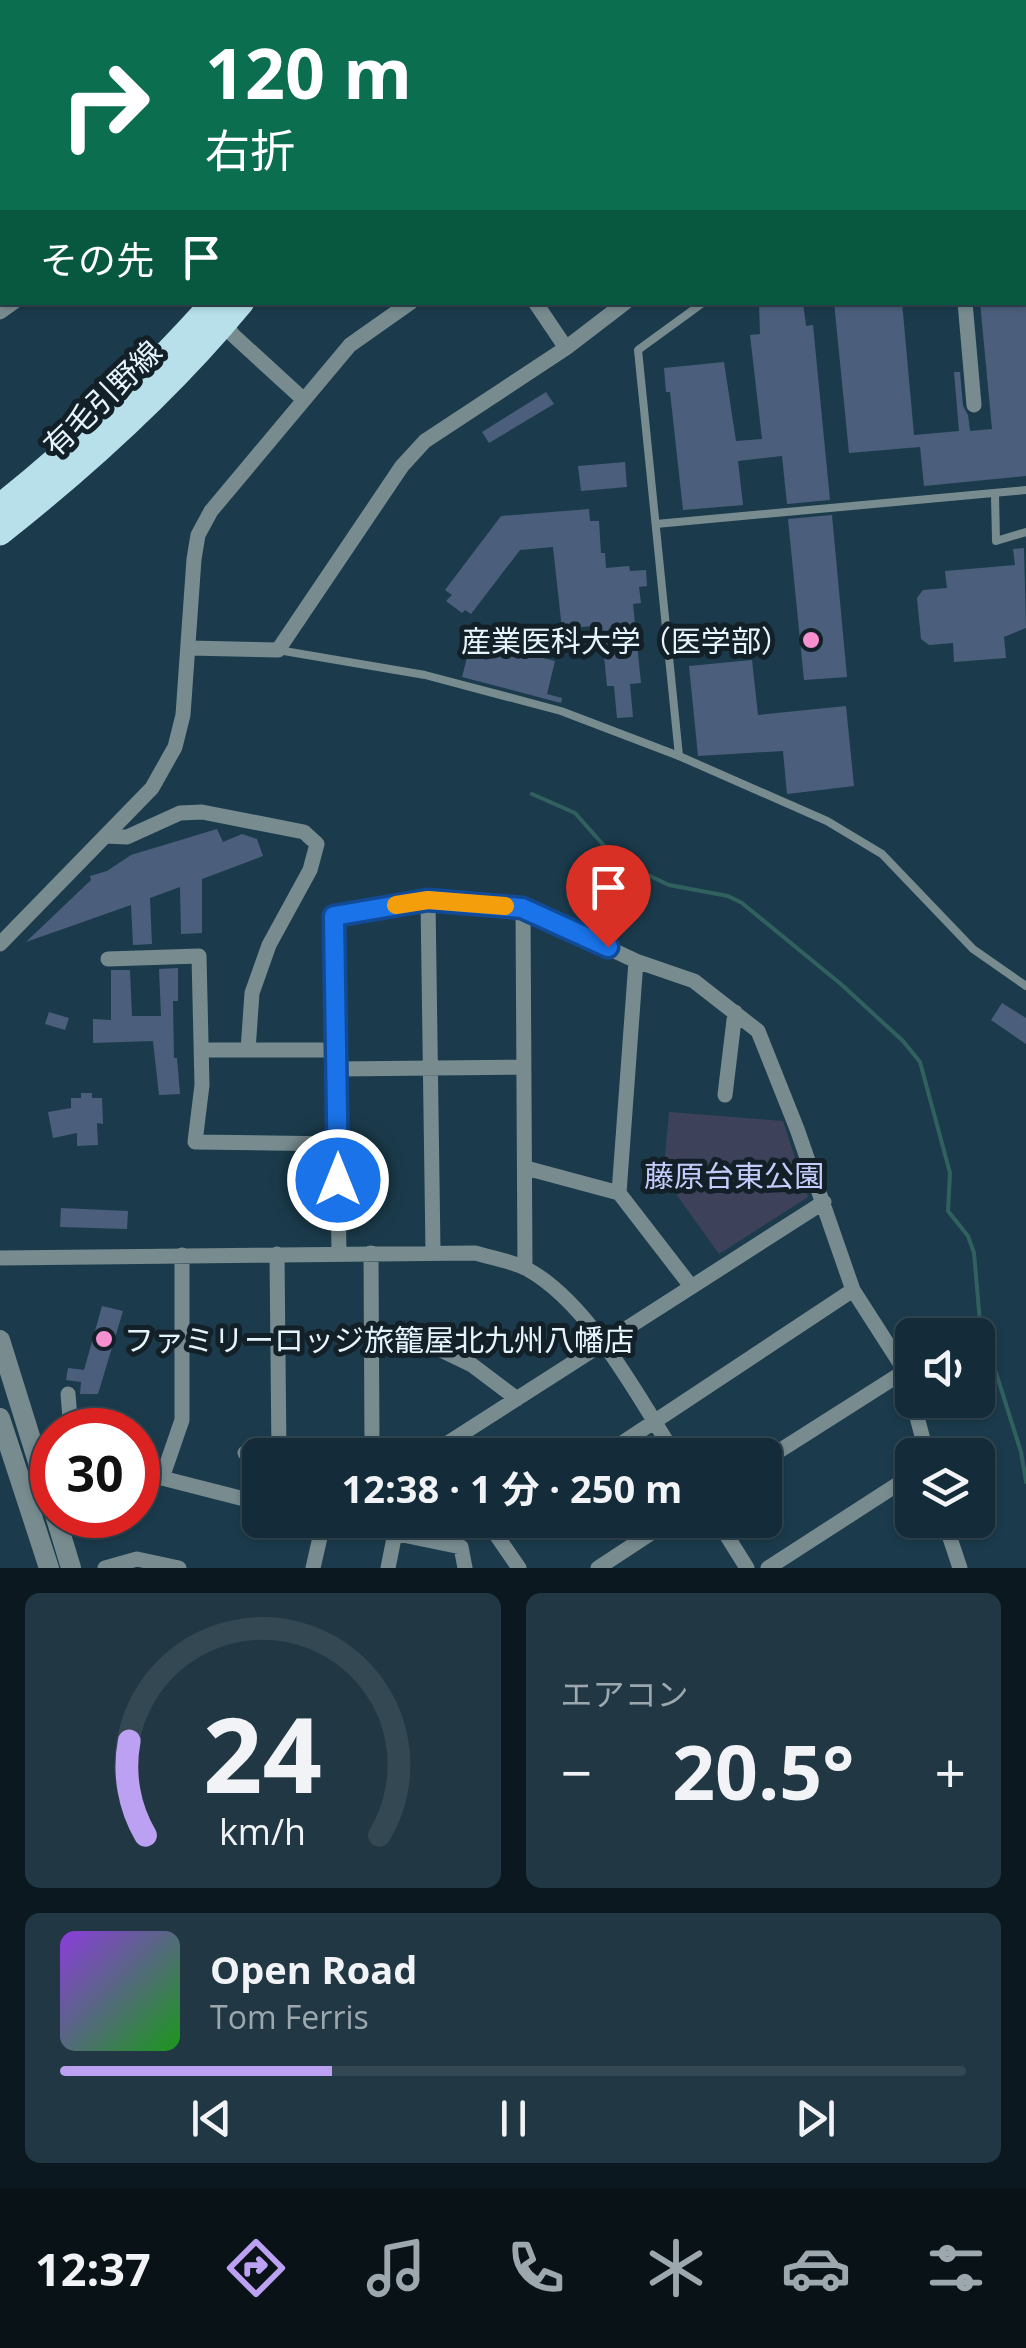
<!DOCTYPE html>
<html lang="ja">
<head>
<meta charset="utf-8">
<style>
  :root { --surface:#142c39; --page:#213844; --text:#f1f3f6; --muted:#9da7ae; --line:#334853; --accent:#bca0f2 }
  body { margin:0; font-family:"Open Sans","Noto Sans JP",sans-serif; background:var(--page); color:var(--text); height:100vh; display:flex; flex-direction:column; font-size:38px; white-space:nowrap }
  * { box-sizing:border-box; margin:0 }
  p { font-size:32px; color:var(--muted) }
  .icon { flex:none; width:55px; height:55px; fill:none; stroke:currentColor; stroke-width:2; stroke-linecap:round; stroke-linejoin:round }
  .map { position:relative; height:1568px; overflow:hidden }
  .details { display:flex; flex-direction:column; gap:25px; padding:25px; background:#0b181f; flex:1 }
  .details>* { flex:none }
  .top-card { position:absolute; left:0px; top:0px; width:1028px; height:305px; box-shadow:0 2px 8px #0004,0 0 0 2px var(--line); background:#0b6e4f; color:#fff; overflow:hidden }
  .buttons { position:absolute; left:895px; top:1318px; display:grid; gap:20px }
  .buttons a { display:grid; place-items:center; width:100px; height:100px; border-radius:15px; background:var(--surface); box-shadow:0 2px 8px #0004,0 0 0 2px var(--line); font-size:50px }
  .speed { position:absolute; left:30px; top:1408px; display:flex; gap:20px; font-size:50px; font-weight:700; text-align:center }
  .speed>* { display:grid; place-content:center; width:130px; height:130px; border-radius:50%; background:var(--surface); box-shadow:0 2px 8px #0004,0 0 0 2px var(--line); line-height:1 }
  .speed .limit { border:15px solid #d22; background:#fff; color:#111 }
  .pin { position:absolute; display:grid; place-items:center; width:85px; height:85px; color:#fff; margin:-102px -42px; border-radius:50% 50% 50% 0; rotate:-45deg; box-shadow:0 0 10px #0007 }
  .pin .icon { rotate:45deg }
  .me { position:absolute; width:110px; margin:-55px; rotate:0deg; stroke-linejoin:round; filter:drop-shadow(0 0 8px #0008) }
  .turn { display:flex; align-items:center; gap:35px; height:210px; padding:0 40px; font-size:45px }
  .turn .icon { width:130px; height:130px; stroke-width:2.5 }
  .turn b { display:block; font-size:70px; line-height:85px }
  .then { display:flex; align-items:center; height:95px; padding:0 40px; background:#0003; gap:20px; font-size:38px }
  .big { font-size:75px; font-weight:700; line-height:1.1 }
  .details .tile { flex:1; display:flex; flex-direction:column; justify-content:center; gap:15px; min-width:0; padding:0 35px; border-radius:15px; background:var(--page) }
  .details .dial { align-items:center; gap:0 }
  .dial svg { height:260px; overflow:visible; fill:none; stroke:var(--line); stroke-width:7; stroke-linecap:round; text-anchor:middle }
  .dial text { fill:var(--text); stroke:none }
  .song { display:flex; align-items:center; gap:30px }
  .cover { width:120px; height:120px; border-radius:15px; background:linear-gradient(135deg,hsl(270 70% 55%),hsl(120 70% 35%)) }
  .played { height:10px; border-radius:5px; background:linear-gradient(90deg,var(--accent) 30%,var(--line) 30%) }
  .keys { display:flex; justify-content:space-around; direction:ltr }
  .heat { display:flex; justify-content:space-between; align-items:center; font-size:55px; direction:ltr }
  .details .tiles { flex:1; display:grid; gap:25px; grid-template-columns:1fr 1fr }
  .tile:last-child { grid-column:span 2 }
  .trip { position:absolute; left:242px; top:1438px; width:540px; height:100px; border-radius:15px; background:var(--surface); box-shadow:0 2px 8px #0004,0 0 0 2px var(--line); font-weight:700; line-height:100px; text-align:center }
  .dock { display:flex; height:160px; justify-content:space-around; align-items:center; background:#081217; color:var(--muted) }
  .dock .icon { width:70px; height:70px }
  .dock .active { color:var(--accent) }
  .dock b { font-size:45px; color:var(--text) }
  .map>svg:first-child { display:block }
</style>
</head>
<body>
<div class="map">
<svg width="1026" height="1568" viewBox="0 0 1026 1568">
  <rect width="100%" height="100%" fill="#1b3b4c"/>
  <path fill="#3e415a" d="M669 1112 783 1121 808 1197 719 1254 663 1176Z"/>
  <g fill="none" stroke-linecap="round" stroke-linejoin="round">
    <path stroke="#30615f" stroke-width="4" d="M532 794 575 813 607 849 631 867 669 885 728 896 742 903 842 985 903 1041 920 1062 950 1173 948 1211 968 1236 974 1253 980 1322 1021 1452 1026 1482"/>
  </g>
  <path fill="#4b5f7c" d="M759 302H803L806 326 813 325 830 500 787 504 782 456 738 461 743 505 683 510 670 392H666L664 368 724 362 736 441 762 439 750 335 760 334Z
    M834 302H902L914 435 959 431 954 372H960L963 406 968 415 970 431 992 429 980 302H1026V476L924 486 920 447 849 453Z
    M546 392 554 404 489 443 482 432Z
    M625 462 627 487 581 491 578 466Z
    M589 509 590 521H599L601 553H605L606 568 629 566 630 571 646 570 647 586 639 587 641 603 633 604 641 683 630 684 633 717 617 718 614 686H607L601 625 562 629 553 547 520 550 471 614 465 610 462 613 446 601 452 595 445 590 501 516Z
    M832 515 847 677 804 680 788 519Z
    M1024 548 1026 628 1004 637 1006 658 954 662 953 643 929 645 921 639 917 598 923 590 947 588 945 571 1015 565 1013 549Z
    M490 645 555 661 547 694 562 698 561 703 462 677 468 654 487 660Z
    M752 660 758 715 846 706 854 786 787 794 783 751 698 756 689 666Z
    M217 829 223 842 242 834 257 839 263 856 202 879V933L181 934 180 887 150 898 152 944 133 945 131 905 26 942 91 880 90 876 107 871 131 855Z
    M178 968V1001H173L174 1058H177L180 1094 159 1095 153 1041 93 1043V1019L111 1020V970H130L132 1016H161L159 969Z
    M1002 1003 1026 1018V1044L991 1020Z
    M49 1012 69 1018 65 1030 45 1024Z
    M81 1093H92V1098H102L103 1124 97 1123 98 1145 77 1146V1133L53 1138 48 1112 71 1108V1098H81Z
    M61 1208 128 1211 127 1229 60 1227Z
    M102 1306 123 1311 98 1394H80L81 1382 66 1380 68 1368 84 1370Z"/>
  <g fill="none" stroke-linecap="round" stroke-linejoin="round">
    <path stroke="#788c90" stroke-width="8" d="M995 495 996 541 1026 532
      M656 524 1026 490
      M278 650 425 675 561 711 679 756 827 821 882 854 973 949 1026 986
      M679 756 638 350 704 302"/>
    <path stroke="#788c90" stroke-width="15" d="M260 2 262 0
      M755 2 757 0
      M0 152 2 154
      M0 271 2 273
      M535 302 566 348
      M965 302 974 405
      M0 312 14 302
      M222 319 233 335 304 400
      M189 648 278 650 402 466 425 441 566 348 626 302
      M105 836 127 837 180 813 202 812 304 832 317 844 310 870 269 945 252 993 248 1050
      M428 900 433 1251
      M523 908 525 1268
      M0 944 152 788 175 747 183 715 194 559 198 535 211 511 350 345 411 302
      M108 959 199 956 202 1085 195 1142 338 1144
      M201 1050H336
      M337 1069 523 1067
      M725 1095 735 1012
      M526 1168 619 1193 690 1285
      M619 1193 636 961
      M339 1253 334 916 428 900 523 908 636 961 694 981 758 1031 797 1129 853 1290 905 1371 927 1455
      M277 1254 279 1455
      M182 1255V1420L162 1478 260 1503
      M0 1258 475 1253C492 1258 512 1261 527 1269 589 1303 638 1396 675 1455
      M371 1337 416 1338 472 1365 517 1399
      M68 1394 71 1430
      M372 1443 401 1455
      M245 1453 278 1448
      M369 1455 372 1443 371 1253
      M429 1455 824 1202
      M604 1455 853 1290
      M765 1460 905 1371
      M330 1520 461 1547 465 1568
      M486 1520 519 1568
      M717 1520 747 1568
      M944 1520 960 1568
      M59 1528 76 1515
      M105 1568 137 1559 179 1568
      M313 1568 324 1520
      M388 1568 395 1533
      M598 1568 671 1520
      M768 1568 912 1475"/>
    <path stroke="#788c90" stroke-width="20" d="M869 0 875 2
      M917 0 923 2
      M1025 43 1026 44
      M1025 64H1026
      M0 1340 52 1507
      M0 1418 49 1568
      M55 1515 71 1568"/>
    <path stroke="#b7e0ea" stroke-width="25" d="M436 2 437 0
      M464 2 466 0
      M0 506C78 445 148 375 214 302
      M0 533C86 465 172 387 242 302"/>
  </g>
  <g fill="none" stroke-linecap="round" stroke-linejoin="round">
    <defs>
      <path id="route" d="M338 1180 334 916 428 900 522 908 608 947"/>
    </defs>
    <use href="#route" stroke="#114b97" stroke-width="25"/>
    <use href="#route" stroke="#1a73e8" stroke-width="18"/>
    <path stroke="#f59e0b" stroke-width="18" d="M396 905 428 900 505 906"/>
  </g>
  <g fill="#f690cf" stroke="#132028" stroke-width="4">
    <circle cx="811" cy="640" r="10"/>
    <circle cx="104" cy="1339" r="10"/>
  </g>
  <g text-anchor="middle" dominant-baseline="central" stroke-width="10" stroke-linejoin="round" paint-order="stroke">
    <g font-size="30" fill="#e6f4fd" stroke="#132028">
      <text transform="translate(102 398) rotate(-44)">有毛引野線</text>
    </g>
    <g font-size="30" fill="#e6f4fd" stroke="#132028" text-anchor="end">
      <text x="791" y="640">産業医科大学（医学部）</text>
      <text x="124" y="1339" text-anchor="start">ファミリーロッジ旅籠屋北九州八幡店</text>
    </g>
    <g font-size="30" fill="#c5ccfb" stroke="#132028">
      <text x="734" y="1175">藤原台東公園</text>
    </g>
  </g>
</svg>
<div class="buttons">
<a><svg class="icon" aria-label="sound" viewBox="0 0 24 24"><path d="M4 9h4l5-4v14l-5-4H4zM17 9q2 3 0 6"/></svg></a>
<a><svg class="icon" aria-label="layers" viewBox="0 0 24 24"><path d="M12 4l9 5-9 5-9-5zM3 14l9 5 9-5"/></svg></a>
</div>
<div class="speed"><div class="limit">30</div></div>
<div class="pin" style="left:608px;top:947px;background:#d93025"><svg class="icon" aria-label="arrive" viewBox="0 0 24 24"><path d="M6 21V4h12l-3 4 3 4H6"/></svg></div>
<svg class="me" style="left:338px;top:1180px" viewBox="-20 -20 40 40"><circle r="17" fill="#1a73e8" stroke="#fff" stroke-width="3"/><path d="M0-11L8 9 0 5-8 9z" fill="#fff"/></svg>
<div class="trip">12:38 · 1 分 · 250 m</div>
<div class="top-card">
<div class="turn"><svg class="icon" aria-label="right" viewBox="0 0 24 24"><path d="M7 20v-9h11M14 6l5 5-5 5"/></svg><div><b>120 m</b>右折</div></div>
<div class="then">その先<svg class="icon" aria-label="arrive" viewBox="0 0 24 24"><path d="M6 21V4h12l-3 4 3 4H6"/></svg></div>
</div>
</div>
<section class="details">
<div class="tiles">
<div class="tile dial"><svg viewBox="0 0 100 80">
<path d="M14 69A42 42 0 1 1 86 69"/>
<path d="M14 69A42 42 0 0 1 9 40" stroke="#bca0f2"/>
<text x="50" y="56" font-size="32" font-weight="700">24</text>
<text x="50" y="72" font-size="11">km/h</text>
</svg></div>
<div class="tile"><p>エアコン</p>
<div class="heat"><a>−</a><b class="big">20.5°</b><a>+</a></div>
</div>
<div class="tile">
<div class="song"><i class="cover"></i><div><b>Open Road</b><p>Tom Ferris</p></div></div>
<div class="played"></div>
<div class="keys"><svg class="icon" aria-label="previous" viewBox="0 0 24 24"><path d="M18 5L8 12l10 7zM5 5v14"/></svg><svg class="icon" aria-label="pause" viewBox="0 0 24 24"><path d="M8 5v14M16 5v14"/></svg><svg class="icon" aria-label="next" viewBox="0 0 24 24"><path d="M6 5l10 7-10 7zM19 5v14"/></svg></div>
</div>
</div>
</section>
<nav class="dock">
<b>12:37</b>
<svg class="icon active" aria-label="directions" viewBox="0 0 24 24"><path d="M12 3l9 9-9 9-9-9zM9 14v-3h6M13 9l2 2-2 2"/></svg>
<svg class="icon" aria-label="music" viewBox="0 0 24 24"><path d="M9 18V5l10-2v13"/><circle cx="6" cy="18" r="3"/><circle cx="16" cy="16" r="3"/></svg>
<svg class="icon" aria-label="phone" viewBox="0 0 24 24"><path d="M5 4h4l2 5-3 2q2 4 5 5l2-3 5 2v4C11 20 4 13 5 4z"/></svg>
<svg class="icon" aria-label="climate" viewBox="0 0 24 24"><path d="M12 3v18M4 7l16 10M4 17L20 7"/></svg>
<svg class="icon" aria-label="car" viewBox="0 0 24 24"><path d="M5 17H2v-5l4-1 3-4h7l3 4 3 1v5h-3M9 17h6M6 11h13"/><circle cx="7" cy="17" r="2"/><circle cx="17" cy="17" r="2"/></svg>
<svg class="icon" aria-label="filters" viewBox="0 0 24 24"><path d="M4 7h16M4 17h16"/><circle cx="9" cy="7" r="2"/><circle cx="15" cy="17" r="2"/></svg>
</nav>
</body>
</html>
